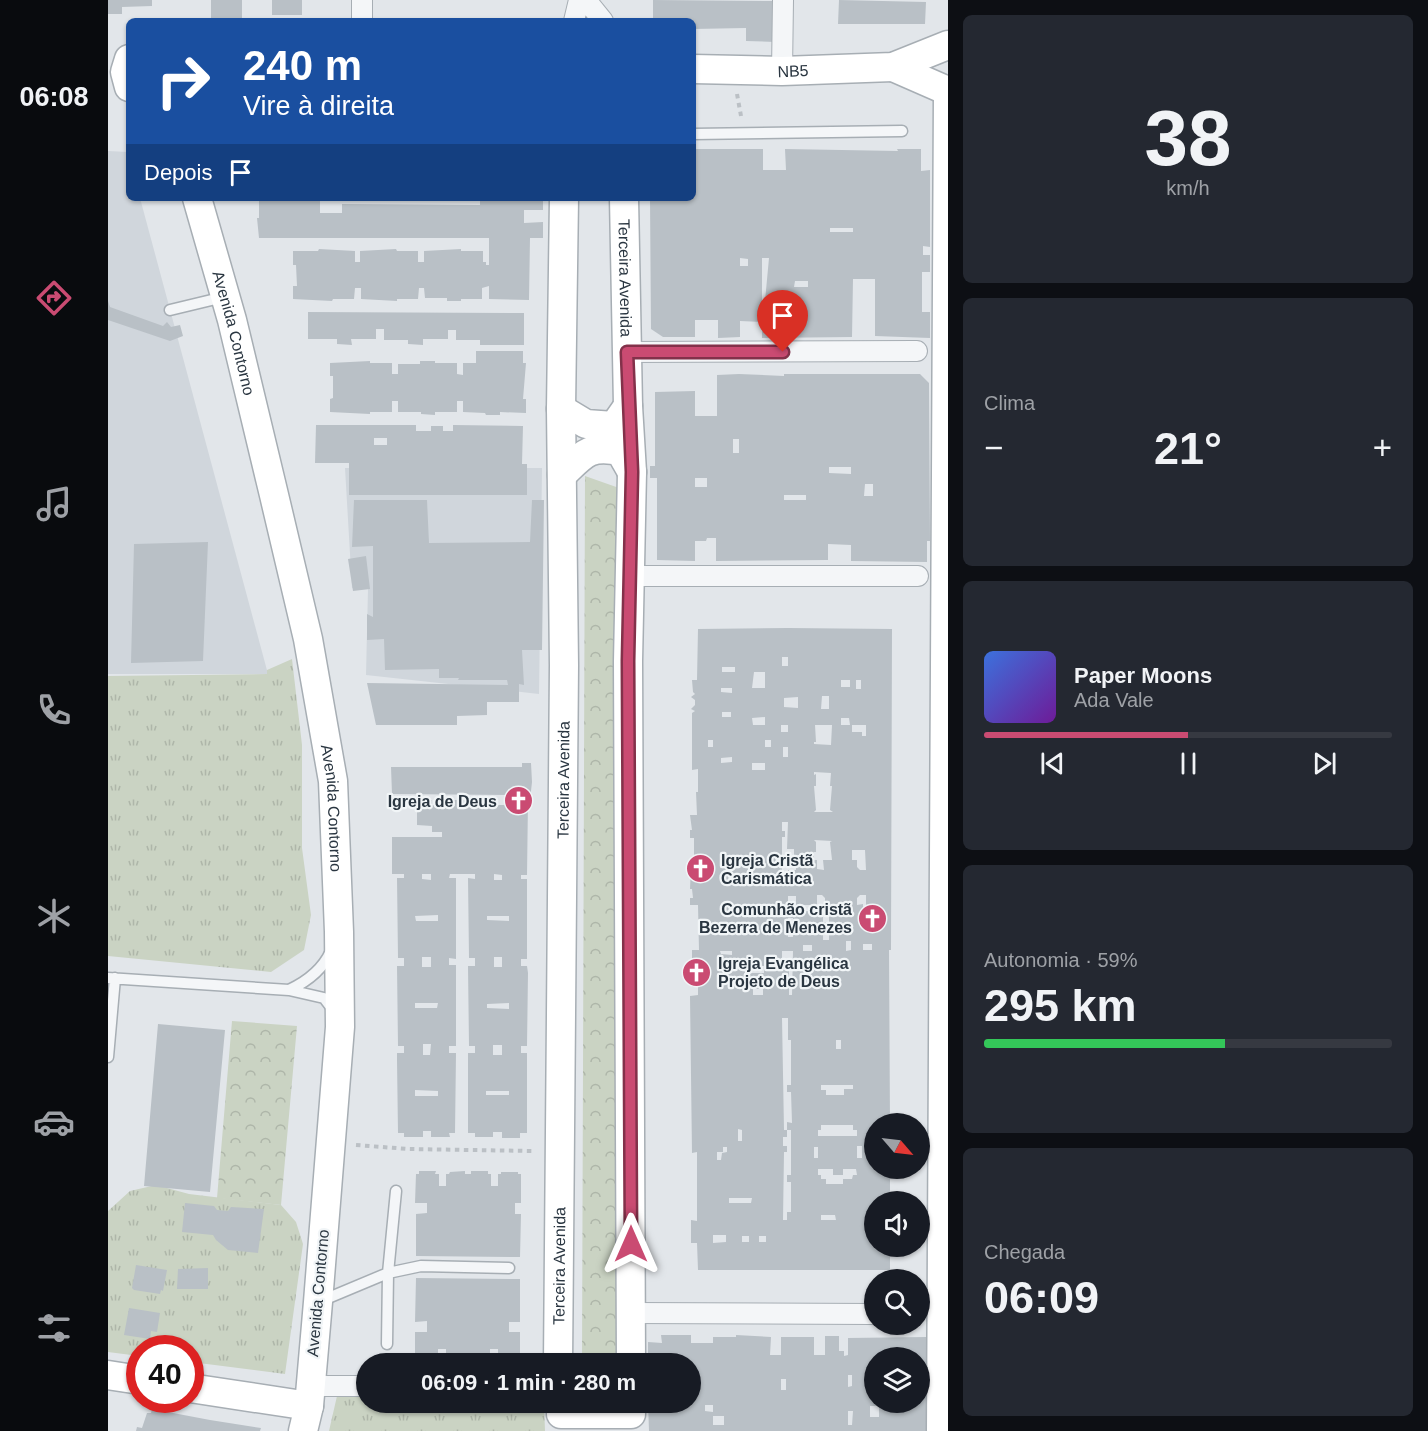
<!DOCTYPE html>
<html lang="pt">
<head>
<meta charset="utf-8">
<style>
  :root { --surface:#171b24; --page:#242831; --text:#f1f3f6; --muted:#9ea1a6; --line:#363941; --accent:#ca4b72 }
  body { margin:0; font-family:Arial,sans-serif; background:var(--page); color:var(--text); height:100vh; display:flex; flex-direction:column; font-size:22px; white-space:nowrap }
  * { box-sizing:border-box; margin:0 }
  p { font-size:20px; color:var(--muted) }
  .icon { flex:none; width:33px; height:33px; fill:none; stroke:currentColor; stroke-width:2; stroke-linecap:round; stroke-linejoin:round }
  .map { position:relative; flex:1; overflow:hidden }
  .side { display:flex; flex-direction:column; gap:15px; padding:15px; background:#0d0f14; width:480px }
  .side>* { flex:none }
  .hud { position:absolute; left:18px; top:18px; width:570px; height:183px; border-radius:9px; box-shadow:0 2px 4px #0004; background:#1a4fa0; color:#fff; overflow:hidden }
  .needle { width:39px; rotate:118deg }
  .controls { position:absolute; left:756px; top:1113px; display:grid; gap:12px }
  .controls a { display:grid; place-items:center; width:66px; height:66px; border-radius:50%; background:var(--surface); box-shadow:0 2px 4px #0004; font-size:30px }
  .speed { position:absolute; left:18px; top:1335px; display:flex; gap:12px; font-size:30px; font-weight:700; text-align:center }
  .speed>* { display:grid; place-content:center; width:78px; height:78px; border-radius:50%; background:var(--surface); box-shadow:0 2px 4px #0004; line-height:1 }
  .speed .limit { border:9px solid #d22; background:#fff; color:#111 }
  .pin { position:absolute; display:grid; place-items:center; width:51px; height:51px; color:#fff; margin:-62px -26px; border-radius:50% 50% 50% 0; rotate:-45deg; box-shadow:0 0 6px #0007 }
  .pin .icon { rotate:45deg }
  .me { position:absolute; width:66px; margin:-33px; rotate:0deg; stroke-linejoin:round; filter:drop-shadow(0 0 4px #0008) }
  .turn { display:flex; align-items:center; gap:21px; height:126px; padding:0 18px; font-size:27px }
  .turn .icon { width:78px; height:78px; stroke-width:2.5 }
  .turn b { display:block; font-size:42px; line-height:51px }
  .then { display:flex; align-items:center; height:57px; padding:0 18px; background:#0003; gap:12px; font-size:22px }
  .big { font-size:45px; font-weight:600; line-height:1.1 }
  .side .widget { flex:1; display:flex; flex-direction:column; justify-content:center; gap:9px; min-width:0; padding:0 21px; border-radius:9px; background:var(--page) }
  .side .dial { align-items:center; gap:0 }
  .dial b { font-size:78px; line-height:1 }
  .song { display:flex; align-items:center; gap:18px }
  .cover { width:72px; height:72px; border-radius:9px; background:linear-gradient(135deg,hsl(220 70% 55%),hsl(280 70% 35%)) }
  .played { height:6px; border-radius:3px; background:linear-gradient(90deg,var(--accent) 50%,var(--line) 50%) }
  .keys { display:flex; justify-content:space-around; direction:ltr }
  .heat { display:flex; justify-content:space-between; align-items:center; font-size:33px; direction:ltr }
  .charge { height:9px; border-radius:4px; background:linear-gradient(90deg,#34c759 59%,var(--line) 0) }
  .trip { position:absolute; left:248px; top:1353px; width:345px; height:60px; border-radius:30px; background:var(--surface); box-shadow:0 2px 4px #0004; font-weight:600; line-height:60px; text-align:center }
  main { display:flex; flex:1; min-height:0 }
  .tabs { display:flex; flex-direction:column; width:108px; justify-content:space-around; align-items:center; background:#090b0e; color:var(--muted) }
  .tabs .icon { width:42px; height:42px }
  .tabs .selected { color:var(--accent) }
  .tabs b { font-size:27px; color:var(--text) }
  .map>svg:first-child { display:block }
</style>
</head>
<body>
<main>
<nav class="tabs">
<b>06:08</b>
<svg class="icon selected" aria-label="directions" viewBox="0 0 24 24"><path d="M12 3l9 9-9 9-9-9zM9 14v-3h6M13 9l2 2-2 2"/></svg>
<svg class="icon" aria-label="music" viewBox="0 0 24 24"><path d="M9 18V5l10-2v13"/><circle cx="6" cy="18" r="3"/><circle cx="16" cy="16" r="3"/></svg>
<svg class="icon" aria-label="phone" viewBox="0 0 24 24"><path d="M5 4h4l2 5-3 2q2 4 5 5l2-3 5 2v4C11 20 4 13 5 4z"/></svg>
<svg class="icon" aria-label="climate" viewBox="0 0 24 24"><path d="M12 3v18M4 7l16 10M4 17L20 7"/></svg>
<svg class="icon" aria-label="car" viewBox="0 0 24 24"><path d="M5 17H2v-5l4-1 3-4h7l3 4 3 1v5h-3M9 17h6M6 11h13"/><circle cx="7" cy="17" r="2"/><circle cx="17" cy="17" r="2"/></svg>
<svg class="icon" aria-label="filters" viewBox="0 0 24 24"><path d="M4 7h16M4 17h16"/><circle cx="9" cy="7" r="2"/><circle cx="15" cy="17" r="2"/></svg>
</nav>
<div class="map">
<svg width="840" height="1431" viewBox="0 0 840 1431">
  <defs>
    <pattern id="grass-tufts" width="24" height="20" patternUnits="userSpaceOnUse" patternTransform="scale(1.5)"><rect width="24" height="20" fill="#cad3c3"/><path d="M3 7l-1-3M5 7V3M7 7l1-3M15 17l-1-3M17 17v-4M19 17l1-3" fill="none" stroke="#aeb6a9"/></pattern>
    <pattern id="park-crowns" width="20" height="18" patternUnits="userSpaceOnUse" patternTransform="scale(1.5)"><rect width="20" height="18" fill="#cad3c3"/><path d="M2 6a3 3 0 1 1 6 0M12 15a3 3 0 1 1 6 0" fill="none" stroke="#aeb6a9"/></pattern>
  </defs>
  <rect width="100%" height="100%" fill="#e2e6ea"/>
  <path fill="#d0d6dc" d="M0 151 20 152 21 198H32L160 674H0Z
    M237 468H434L431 694 258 675 260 589 244 588Z"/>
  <path fill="url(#grass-tufts)" d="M184 659 194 745V848L203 915 196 950 163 972 0 956V676L159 674V670Z
    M48 1185 81 1194 173 1205 188 1222 195 1244 177 1374 83 1362 82 1348H32L31 1356 0 1352V1211L22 1191Z
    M229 1396H258V1402L436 1403 437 1431H221Z"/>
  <path fill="url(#park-crowns)" d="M477 476 514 489 521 1363 474 1364Z
    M124 1021 189 1026 173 1205 109 1198Z"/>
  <path fill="#b9c0c6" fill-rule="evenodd" d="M0 0H44V6L14 7V14H0Z
    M103 0H134V19H103Z
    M164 0H194V15H164Z
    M545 0 668 1V42L638 41V28L585 29V21H545Z
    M731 0 818 2 817 24H730Z
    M585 149H655V170H678L677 149 790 151 789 149H813V171L822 170V247L815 246V255H822V272H814V312H822V338L767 336V279H745L744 337 654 338V322L632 321V337L610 338V320H587V337H555L543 329 542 198H585ZM722 228H745V232H722ZM632 258 640 259V266H632ZM654 258H661L657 301H654ZM687 281H700V287H686Z
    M151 200H212V213H234V204L372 205V200L435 201V210H416V223L435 222V238H422L421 300 381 299V286L374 288V299H353V301H339V298H317L316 288H311L310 299H289V301L253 299V288H247L246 299H225L224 301 185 299V286H189L188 265H185V251H210L211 249 247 251V262H252V251L288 249 289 251H310V262H316V251L353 249V251H375V262H378V265H381V238H151L149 218H151Z
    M0 301 2 307 55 326 59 322 63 327 72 325 75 336 62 341 0 320Z
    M200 312 416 313V345H372V340H348V330H340V339H315V345L300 344V340H276V329H268V339H243L244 345 229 344V339H200Z
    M368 351H415V363H418L415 399H418V413L392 412V415H378L377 413 355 412V401H349V412H327V415L313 414V412H290V401H284V412H262V414L222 412V399L225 398V376H222V363L262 361V363H284V374H290V364H312V361H327V363H349V374L355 375V363H368Z
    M631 374 676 376V374H812L821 383 822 541H819V562L743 561V545L720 544V560L608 561V538H599L598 541H587V561L549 560V478H542V466H547V392L587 391V416H609V375ZM625 439H631V453H625ZM721 467H743V474L721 473ZM587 478H599V487H587ZM757 484H765V496H756ZM676 495H698V500H676Z
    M208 425H308V431H323V426H335V431H345V425L415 426 414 464H419V495H241V463H207ZM266 438H279V445H266Z
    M246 500H319L321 543 422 542 424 500H436L434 650H414L416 685 411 684V702H379V715L349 716V725H268L259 683 400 685 399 680H350L351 678H331V669L277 670 276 639 259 640V614L265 617V546L244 547Z
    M100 542 95 661 23 663 26 544Z
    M258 556 262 589 245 591 240 559Z
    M680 628 784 629 783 950H781L782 1124H766V1168H782V1202H766V1246H782V1270H590L589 1243H583V1220L589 1221V1152L584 1153 582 996 590 995V972L584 973V950H591L590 905H582V898H585L584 889H582L583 866 584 861 586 860V838H582V830H584L582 815H589L588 792H590V769L584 770V713L587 711 583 709 587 705V700L583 697 587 694 585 692 584 680H589L590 629ZM674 657H680V666H674ZM614 667H627V672H614ZM646 672H657V688H644ZM733 680H742V687H733ZM748 680H753V689H748ZM613 688H624V693L613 692ZM714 696H721V709H713ZM690 697V708L676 707V698ZM614 712H623V717H614ZM657 717V725H645L644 718ZM733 718H741L742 725H733ZM673 725H680V732H673ZM707 725H724L723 745 706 744V742H708ZM744 725H758V736H754V732H744ZM600 740H605V747H600ZM657 740H663V747H657ZM675 747H680V757H675ZM624 757V762L613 763V758ZM644 763H657V770H644ZM706 772 723 773 722 786H724L722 810 725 812H706L708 810 706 786H708V774L706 775ZM674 822H680L679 849H686V860H688V870H680L679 883H674V837H677V831H674ZM706 840 724 841 722 842 724 860H715L716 870 709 869V860H706V852H708V842ZM744 850H757L758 870H752L749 867V860H744ZM709 895H714L717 898V905H709ZM752 895H758V905H763V911H755V904L749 905V898ZM680 896H688V906H680ZM695 905H704V911H695ZM738 905H743V914H738ZM715 915H721V922H715ZM680 918H685V937H680ZM715 933H721V940H715ZM738 941H743V950L738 951ZM755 944H764V950H755ZM695 945H704V951H695ZM612 951H624V955L613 954ZM674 951H685L684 995H681V960H674ZM612 960H624V965H612ZM642 966H656V973H643ZM645 989H655V995H645ZM674 1018H680V1040H683V1085H679V1092H683L684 1123 679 1122V1130H683V1175H679V1182H683V1212H679V1220H675L676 1152H679V1146H675V1137H679V1130H676ZM728 1040H733V1049H728ZM713 1085H745V1089H736V1095H718V1090H713ZM713 1125H745V1130H749V1136H710V1130H713ZM630 1129 634 1130V1141H630ZM749 1146H754V1158H749ZM615 1147H619V1152L614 1153 613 1160H609V1152H615ZM706 1147H710V1158H706ZM710 1169H725V1175H735V1169H748L749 1175H745L744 1179H735V1184H718V1179H713V1175H710ZM621 1198H644L643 1203H621ZM713 1215H727L728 1220H713ZM605 1235H618V1242L605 1243ZM634 1236H641V1242H634ZM651 1236H658V1242H651Z
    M414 763H423L424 782 422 800H420L419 875H413V879H419V959H413V966H419L420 973 419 1046H413V1053H419V1133H412V1138H394V1132H385V1137H367V1133H360V1053H367V1046H361L360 966H367V958H361L360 878 367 879V874H342L341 878H348V959L341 958V965H348V1046H341V1053H348L347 1133H341L342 1137H323V1131H315V1137H296V1133H290L289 1060V1053H296V1046H290L289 966H296V958H290L289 878H296V874H284V837H334V832H324V826L309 825V808L304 807V800H324V805H338V800H367V805H414V795L284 794 283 767H414ZM314 874H323V880L314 879ZM386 874 394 875V880H386ZM330 915V921H308L307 916ZM379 916H401V921L379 920ZM314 957H323V967H314ZM386 957H394V967H386ZM307 1003H330L329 1008H307ZM401 1003V1009L379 1008V1004ZM315 1044H323L322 1055H315ZM385 1045H394V1055H385ZM307 1090 330 1091V1096H307ZM378 1091H401V1095H378Z
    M50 1024 117 1030 102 1192 36 1186Z
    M311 1171H328L327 1174H331V1186H338V1174H341L342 1172 357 1171V1174H363V1171H380V1174H383V1186H390V1174H393V1172H410V1174H413V1203H407V1214H413L412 1257 308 1256V1214L319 1213V1203H307L308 1174H311Z
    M77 1203 106 1206 109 1210 120 1211 123 1207 156 1209 150 1253 120 1250 108 1240 105 1235 74 1232Z
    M28 1265 59 1270 55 1291 53 1290 52 1294 26 1290 24 1288Z
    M100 1268V1289H69L70 1269Z
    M308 1278 412 1279V1322H401V1332H412V1361H409V1364H393V1361H390V1349H382V1361H380L379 1364H363V1361H357V1364H341V1361H338V1349H330V1361H327V1364H311V1361H307V1332H319V1321L307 1322Z
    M21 1308 52 1313 49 1332 43 1331 42 1339 16 1335Z
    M553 1335H583V1343H605V1337H628V1335L663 1337 662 1355H673V1337H706V1355H717V1336H731V1351H736V1356L740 1355V1338L819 1337 818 1431H541L540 1402H582V1364H540V1342L554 1343ZM766 1358H812V1402H766ZM740 1375H744V1386L740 1387ZM673 1379H678V1390H673ZM597 1405H605V1412L597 1411ZM762 1406H771V1417H762ZM740 1411H745L744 1425H740ZM605 1416H616V1425H605Z
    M44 1409 102 1420 153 1428 152 1431H28L29 1427 34 1428 39 1413H43Z"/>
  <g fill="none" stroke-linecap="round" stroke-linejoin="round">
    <defs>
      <path id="lane" d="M585 134 794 131
        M62 310 116 297
        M0 978 181 990 216 998 226 1011
        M181 990C198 982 215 969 223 951
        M0 1057 7 978
        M213 1301 280 1273 313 1266 401 1268
        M279 1344 280 1273 288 1191"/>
      <path id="street" d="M254 0V21
        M478 0 495 21
        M466 21 471 0
        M674 71 675 0
        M519 352 809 351
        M522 576H810
        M523 1313 766 1314
        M202 1386H258"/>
      <g id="secondary">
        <path d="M21 59 17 72 21 87"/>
        <path d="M785 67 833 88"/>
        <path id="s1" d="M585 69 674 71 785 67 840 45"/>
        <path id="s2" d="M89 198 124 320 166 495 200 639 225 781 231 932 232 1027 210 1302 201 1406 195 1431"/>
        <path id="s3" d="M516 198 520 406 524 472 520 661 523 1364"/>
        <path d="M453 409 478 424 506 426 520 406"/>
        <path d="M454 475C476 454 480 445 512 451L524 472"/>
        <path id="s4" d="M450 1364 456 665 453 409 456 198"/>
        <path d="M0 1375 32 1380"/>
        <path d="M82 1388 201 1406"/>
        <path d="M453 1414H523"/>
        <path d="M833 1431 840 92"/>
      </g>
    </defs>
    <use href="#lane" stroke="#a7aeb4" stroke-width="13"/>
    <use href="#street" stroke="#a7aeb4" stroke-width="22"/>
    <use href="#secondary" stroke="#a7aeb4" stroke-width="31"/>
    <path stroke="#bbc0c5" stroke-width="4" stroke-dasharray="4.5 4.5" stroke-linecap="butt" d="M629 94 633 116
      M248 1145 300 1149 426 1151"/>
    <use href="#lane" stroke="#f4f6f8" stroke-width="10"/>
    <use href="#street" stroke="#f4f6f8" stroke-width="20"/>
    <use href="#secondary" stroke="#fff" stroke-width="28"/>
  </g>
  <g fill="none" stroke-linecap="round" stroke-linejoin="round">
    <defs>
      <path id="route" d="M523 1244 520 661 524 472 519 352H675"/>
    </defs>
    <use href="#route" stroke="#83314a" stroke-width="15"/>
    <use href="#route" stroke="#ca4b72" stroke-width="10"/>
  </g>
  <defs>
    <symbol id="church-disc" viewBox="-11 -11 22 22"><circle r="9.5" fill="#ca4b72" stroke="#f1f5f7"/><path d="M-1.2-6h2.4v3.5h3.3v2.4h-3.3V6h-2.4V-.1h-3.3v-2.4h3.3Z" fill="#fff"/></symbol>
  </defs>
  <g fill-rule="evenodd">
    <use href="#church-disc" x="394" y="784" width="33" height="33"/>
    <use href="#church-disc" x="576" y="852" width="33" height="33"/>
    <use href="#church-disc" x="748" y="902" width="33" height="33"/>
    <use href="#church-disc" x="572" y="956" width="33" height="33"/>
  </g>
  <g text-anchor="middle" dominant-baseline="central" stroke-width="4.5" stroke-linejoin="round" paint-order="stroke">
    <g font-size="16" fill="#2a3641" stroke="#f1f5f7">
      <text stroke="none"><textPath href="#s1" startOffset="100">NB5</textPath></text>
      <text stroke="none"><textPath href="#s3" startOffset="80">Terceira Avenida</textPath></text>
      <text stroke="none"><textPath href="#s2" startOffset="140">Avenida Contorno</textPath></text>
      <text stroke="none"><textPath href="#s4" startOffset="584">Terceira Avenida</textPath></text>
      <text stroke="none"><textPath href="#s2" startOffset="626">Avenida Contorno</textPath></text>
      <text stroke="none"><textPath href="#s4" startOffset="98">Terceira Avenida</textPath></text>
      <text transform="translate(210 1293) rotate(-85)">Avenida Contorno</text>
    </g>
    <g font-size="16" font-weight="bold" fill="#2a3641" stroke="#f1f5f7" text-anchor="end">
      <text x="389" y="801">Igreja de Deus</text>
      <text x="613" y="860" text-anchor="start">Igreja Cristã<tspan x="613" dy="18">Carismática</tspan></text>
      <text x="744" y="909">Comunhão cristã<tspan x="744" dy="18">Bezerra de Menezes</tspan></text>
      <text x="610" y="963" text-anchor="start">Igreja Evangélica<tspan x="610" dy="18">Projeto de Deus</tspan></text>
    </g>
  </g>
</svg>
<div class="controls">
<a><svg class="needle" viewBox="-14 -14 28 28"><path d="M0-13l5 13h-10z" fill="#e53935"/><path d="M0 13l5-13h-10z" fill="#9ea1a6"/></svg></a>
<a><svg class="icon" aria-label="sound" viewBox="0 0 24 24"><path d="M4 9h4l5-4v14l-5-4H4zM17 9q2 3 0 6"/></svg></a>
<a><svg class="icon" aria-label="search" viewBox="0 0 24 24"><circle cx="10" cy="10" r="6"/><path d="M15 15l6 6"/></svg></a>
<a><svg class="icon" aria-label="layers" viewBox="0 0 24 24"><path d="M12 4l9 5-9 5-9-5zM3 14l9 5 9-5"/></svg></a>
</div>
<div class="speed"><div class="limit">40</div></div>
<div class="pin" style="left:675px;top:352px;background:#d93025"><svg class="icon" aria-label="arrive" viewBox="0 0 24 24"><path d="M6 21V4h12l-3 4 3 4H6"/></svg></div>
<svg class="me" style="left:523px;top:1244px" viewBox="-20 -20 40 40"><path d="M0-17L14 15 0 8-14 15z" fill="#ca4b72" stroke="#fff" stroke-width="4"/></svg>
<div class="trip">06:09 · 1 min · 280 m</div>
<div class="hud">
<div class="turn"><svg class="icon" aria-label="right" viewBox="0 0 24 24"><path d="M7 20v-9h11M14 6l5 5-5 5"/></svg><div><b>240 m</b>Vire à direita</div></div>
<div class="then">Depois<svg class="icon" aria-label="arrive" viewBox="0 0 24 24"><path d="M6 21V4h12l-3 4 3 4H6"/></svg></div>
</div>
</div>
<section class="side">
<div class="widget dial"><b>38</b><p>km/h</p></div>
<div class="widget"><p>Clima</p>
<div class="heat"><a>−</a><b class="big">21°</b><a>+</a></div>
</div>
<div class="widget">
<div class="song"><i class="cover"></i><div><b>Paper Moons</b><p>Ada Vale</p></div></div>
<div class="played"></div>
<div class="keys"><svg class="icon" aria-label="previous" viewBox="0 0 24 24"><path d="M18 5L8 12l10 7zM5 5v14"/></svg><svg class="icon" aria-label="pause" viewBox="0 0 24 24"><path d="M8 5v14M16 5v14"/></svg><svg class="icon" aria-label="next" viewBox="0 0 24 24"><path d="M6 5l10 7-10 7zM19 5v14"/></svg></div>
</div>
<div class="widget"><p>Autonomia · 59%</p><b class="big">295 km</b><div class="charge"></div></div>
<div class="widget"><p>Chegada</p><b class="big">06:09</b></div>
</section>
</main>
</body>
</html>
